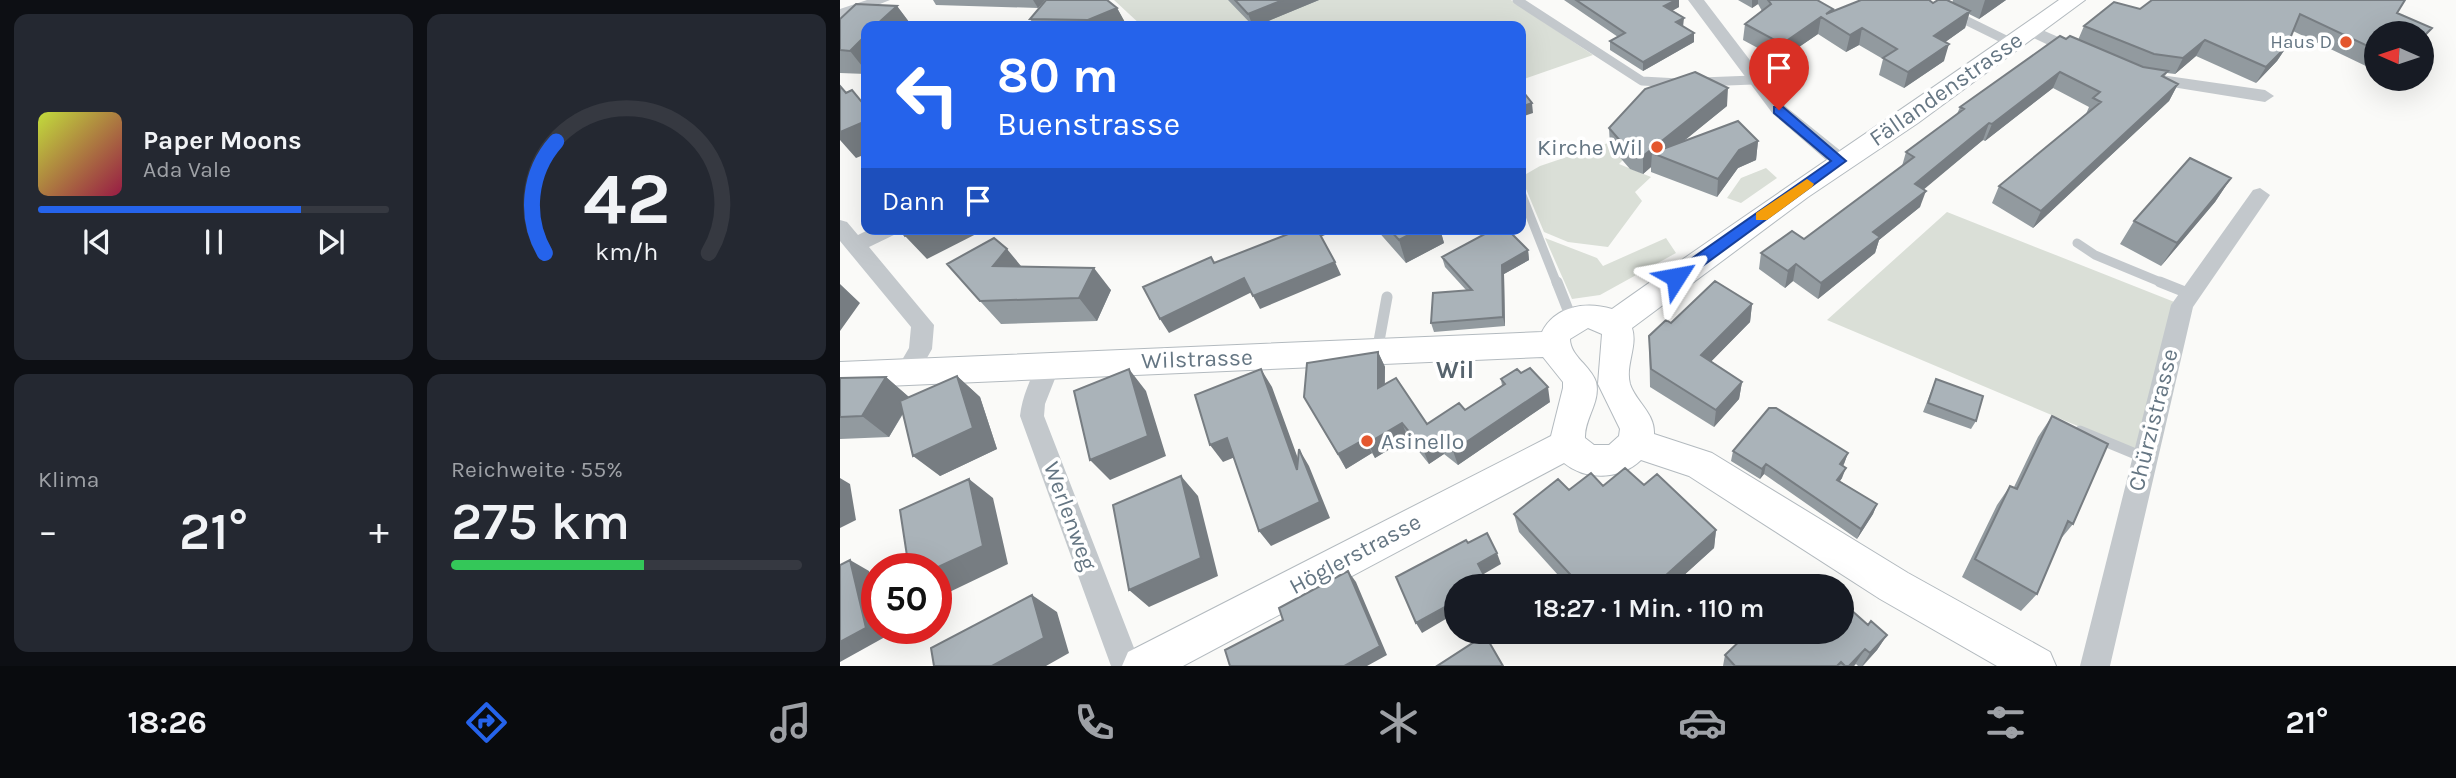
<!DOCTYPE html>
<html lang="de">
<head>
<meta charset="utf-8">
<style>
  :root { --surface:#171b24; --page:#242831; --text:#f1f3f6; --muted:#9ea1a6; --line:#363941; --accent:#2563eb }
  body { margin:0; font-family:Karla,sans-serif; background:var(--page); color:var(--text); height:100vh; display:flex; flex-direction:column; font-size:26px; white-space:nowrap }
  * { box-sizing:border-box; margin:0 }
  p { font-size:23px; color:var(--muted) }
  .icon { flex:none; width:38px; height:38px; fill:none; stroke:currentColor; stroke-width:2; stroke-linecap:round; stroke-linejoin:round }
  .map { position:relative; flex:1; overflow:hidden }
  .sheet { display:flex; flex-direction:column; gap:14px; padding:14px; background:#0d0f14; width:840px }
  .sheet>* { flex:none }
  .hud { position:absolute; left:21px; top:21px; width:665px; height:214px; border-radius:14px; box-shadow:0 7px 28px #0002; background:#2563eb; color:#fff; overflow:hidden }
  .needle { width:46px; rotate:273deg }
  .buttons { position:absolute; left:1524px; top:21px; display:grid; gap:14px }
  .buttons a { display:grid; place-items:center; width:70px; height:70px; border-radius:50%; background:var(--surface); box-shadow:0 7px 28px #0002; font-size:35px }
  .speed { position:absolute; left:21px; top:553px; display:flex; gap:14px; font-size:35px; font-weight:700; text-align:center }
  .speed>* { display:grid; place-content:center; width:91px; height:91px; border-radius:50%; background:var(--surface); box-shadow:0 7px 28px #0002; line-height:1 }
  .speed .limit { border:10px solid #d22; background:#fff; color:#111 }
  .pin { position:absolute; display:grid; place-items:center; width:60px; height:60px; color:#fff; margin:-72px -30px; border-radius:50% 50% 50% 0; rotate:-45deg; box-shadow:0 0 7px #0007 }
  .pin .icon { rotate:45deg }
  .me { position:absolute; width:77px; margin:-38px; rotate:56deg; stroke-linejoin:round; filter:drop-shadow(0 0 5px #0008) }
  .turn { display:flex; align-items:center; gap:24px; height:147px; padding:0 21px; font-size:32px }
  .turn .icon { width:91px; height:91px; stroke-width:2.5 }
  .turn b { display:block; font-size:49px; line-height:60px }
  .then { display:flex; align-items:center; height:66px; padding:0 21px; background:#0003; gap:14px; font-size:26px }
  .big { font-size:52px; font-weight:600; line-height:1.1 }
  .sheet .widget { flex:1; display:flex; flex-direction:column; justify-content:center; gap:10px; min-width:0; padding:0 24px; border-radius:14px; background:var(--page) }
  .sheet .dial { align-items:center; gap:0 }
  .dial svg { height:182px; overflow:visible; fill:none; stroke:var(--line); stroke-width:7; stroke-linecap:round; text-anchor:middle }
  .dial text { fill:var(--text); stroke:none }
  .song { display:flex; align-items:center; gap:21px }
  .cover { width:84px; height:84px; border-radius:10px; background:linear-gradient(135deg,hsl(70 70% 55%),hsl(340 70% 35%)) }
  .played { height:7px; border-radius:4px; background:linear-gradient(90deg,var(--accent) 75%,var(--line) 75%) }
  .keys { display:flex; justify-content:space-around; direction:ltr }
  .heat { display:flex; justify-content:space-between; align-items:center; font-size:38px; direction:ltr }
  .charge { height:10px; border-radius:5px; background:linear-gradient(90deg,#34c759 55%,var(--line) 0) }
  .sheet .tiles { flex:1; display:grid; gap:14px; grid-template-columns:repeat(2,1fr) }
  .trip { position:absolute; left:604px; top:574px; width:410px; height:70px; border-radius:35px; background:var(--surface); box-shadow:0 7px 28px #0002; font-weight:600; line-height:70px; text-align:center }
  .tabs { display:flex; height:112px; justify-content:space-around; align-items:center; background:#090b0e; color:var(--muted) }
  .tabs .icon { width:49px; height:49px }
  .tabs .current { color:var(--accent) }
  .tabs b { font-size:32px; color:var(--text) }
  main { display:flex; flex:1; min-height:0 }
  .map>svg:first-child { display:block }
</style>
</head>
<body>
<main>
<section class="sheet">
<div class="tiles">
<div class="widget">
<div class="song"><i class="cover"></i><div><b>Paper Moons</b><p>Ada Vale</p></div></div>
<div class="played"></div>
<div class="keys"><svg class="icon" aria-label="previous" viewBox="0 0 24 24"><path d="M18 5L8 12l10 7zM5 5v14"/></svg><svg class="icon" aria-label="pause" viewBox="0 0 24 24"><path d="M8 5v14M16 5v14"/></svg><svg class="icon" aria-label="next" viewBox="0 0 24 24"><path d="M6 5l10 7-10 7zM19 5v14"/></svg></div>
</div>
<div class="widget dial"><svg viewBox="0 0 100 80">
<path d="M14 69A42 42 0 1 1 86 69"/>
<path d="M14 69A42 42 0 0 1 19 20" stroke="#2563eb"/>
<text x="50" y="56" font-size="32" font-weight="700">42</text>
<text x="50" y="72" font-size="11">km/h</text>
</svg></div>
<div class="widget"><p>Klima</p>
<div class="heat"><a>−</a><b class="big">21°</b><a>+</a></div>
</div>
<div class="widget"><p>Reichweite · 55%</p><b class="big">275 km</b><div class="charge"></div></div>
</div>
</section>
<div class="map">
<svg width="1616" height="666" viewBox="0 0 1616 666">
  <rect width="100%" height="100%" fill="#fafaf8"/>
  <path fill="#dadfd7" d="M274 0H671L753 55 681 80V26H302Z
    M768 143 783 160 779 164 811 177 795 192 802 201 768 247 728 242 704 232 681 177 700 166Z
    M926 168 937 178 901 203 887 198 901 178Z
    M1107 212 1342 305 1304 454 987 320Z
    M705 238 757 258 763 266 826 238 836 253 760 295 732 299Z"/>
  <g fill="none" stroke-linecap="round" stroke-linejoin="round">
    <defs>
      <path id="secondary" d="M1219 0H1245L1078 123 968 197 792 328C798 346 785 365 790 384 796 402 815 413 814 434L872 453 1068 573 1210 652 1216 666H1157L1040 599 849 476 801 460C780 480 746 481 724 463L343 666H282L288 652 711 436 723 388V382L703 357 0 388V362L702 332C715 306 746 301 772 309 920 204 1071 104 1219 0ZM748 328 762 334 758 384 780 429 779 436 769 445H754L745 438C744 419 761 402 756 382 751 366 730 356 730 339Z"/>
    </defs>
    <use href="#secondary" stroke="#b3babf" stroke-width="2"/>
    <path stroke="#c3c8cc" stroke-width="9" d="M677 0 802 81 839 83
      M1115 15 1172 43
      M862 82 913 80
      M681 193 717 284
      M1237 243 1255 255 1325 284"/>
    <path stroke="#c3c8cc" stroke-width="11" d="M717 282 732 320
      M1320 282 1350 294
      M537 352 547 297
      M1240 431 1303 457"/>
    <path fill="#c3c8cc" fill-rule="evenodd" d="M27 0H50L0 20V9Z
      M848 0H864L945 106 1007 156 1010 161 1007 166H993L933 114Z
      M1191 25 1248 50 1251 54 1242 59 1236 58 1185 34V26Z
      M1307 73 1425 90 1434 96 1425 102 1301 82 1298 78Z
      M1420 188 1430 195 1353 307 1270 666H1240L1331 305 1413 190Z
      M0 220 7 222 18 235 30 229H59L56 234 29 247 94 325 92 349 75 379 67 382 59 379 55 372 69 348 71 327 0 241Z
      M208 357 216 359 220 366 205 404 204 416 301 666H271L180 416C182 397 191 377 200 359Z"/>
    <use href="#secondary" fill="#fff" fill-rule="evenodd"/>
  </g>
  <path fill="#929a9f" d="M93 0H205L198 8 96 5Z
    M388 0H479L416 26H413Z
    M724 0H839V7L832 11 843 26 854 33V42L803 71 770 50V41L778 37Z
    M898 0H977L993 11 1093 3H1112L1113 0H1166L1139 19 1129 14 1125 28 1105 42 1104 61 1064 88 1039 75 1043 59 1019 45 1006 52 978 34 940 60 903 40 905 24 922 11 918 4 912 8Z
    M57 6 72 26H26V74L0 73V19Z
    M277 8 287 26H195L190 19Z
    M1300 9 1557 13 1592 28 1582 40V33H1536V66L1535 65 1530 68 1453 31 1447 46 1437 61 1416 83 1356 56 1335 74 1327 73 1324 77 1338 84 1329 101 1193 228 1152 203 1159 186 1246 114 1249 107 1213 88 1145 141 1143 140 1083 189 1080 207 1039 240 1035 253 978 299 953 281 945 288 919 269 921 253 964 239 1062 166 1066 152 1117 114 1120 107 1226 39 1238 40 1244 26Z
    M887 106 842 142 918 141 916 160 898 168 877 197 811 172V167L803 174 790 169 770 146 769 128Z
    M1391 178 1375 202 1321 266 1280 244 1294 221Z
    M536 229H600L604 243 566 263Z
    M688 250 689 260 664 274 665 326 594 332 591 323 626 290 605 267 602 257Z
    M182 267 271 290 257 321 161 324 140 301Z
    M912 304 910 322 871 361 902 382 899 399 874 427 810 387 809 336 831 323Z
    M538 352 545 367V384L587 424 625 410 662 386 661 379 710 402 618 465 604 454 589 464 568 438 535 458 532 453 506 469 464 397Z
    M117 376 140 397 157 449 100 476 63 414 49 437 0 439V378L46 377 69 397Z
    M1096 379 1136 421 1131 429 1083 412Z
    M1212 416 1233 524 1219 541 1197 594 1181 611 1122 577 1157 505 1170 486 1174 487 1198 437Z
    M893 451 1008 453 1003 466 1002 478 1000 481 1037 504 1033 514 1017 539 924 474 920 479 891 461Z
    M804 485 876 530 874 548 832 586H728L679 532 674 514 729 490 763 486Z
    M1028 625 1047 635 1037 650 1023 666H1018L1016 664 1014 666H883L885 655Z"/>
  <path fill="#777d82" d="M193 0H205L198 8Z
    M443 0H479L416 26H413L408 14Z
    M836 0H839V7L824 15V6Z
    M912 0H918V4L912 8Z
    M1145 0H1166L1139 19Z
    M57 6 72 26H35Z
    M277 8 287 26H251L248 20Z
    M1130 11 1125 28 1090 53 1094 36Z
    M981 17 978 34 940 60 942 44Z
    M844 18 843 27 836 22Z
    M1022 28 1019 45 1006 52 1010 35Z
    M854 33V42L803 71V62Z
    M26 35V71L10 51Z
    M1365 40 1356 56 1335 74 1343 58Z
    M1109 44 1104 61 1064 88 1068 72Z
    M1447 46 1437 61 1416 83 1426 67Z
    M1220 72 1213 88 1145 141 1152 124Z
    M1338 84 1329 101 1193 228 1201 211Z
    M888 88 887 106 823 158 812 153 811 167 803 174V156Z
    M692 103 693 113 681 117V107Z
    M26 121V154L16 158 0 140V132Z
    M1149 123 1143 140 1070 201 1075 184Z
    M918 141 916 160 898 168 877 197 878 179 899 150Z
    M1391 178 1375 202 1321 266 1337 243Z
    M1086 191 1080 207 1039 240 1035 253 978 299 981 283 1033 232Z
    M78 229H146L87 259 65 236Z
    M463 229H482L485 235 469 242Z
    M580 229H600L604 243 566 263 559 240Z
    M167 249 186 272 153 266Z
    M688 250 689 260 664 274 665 326 663 317 662 265Z
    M495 262 501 275 420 309 413 296Z
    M956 264 953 281 945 288 948 271Z
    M254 268 271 290 257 321 239 298Z
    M404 278 412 292 329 333 320 319Z
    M0 284 20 303 0 331Z
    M912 304 910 322 860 373 861 355Z
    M538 352 545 367 544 403 538 388Z
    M289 369 306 391 326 456 270 480 250 460Z
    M421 369 432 387 468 486 457 470Z
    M117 376 140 397 157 449 100 476 73 456Z
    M46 377 71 399 49 437 22 416Z
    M902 382 899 399 874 427 876 410Z
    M708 387 710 402 618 465 613 451Z
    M562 423 568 438 535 458 528 443Z
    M387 438 400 455 383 462 370 445Z
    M525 439 532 453 506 469 498 454Z
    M599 439 604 454 589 464 583 449Z
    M459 449 469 466 490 518 431 546 419 531 480 502Z
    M1008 453 1004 464 996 474 1000 464Z
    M926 464 924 474 920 479 922 469Z
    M1006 468 1002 478 993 490 997 480Z
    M341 476 358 496 378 576 309 607 289 590Z
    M0 478 10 484 16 520 0 528Z
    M129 479 153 498 168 564 99 597 96 596V569H94Z
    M1037 504 1033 514 1017 539 1021 529Z
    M876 530 874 548 832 586H814Z
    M657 553 661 564 642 575 638 564Z
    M10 560 29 571 37 604V628H43L45 637 0 662V642Z
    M508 571 516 582 547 655 527 666H504Z
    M192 595 217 612 229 653 206 666H152Z
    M616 601V613L582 633 576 623Z
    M1047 635 1037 650 1022 666 1030 653Z
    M1025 649 1014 666H1009Z"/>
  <path fill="#aab3b9" stroke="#777d82" stroke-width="2" d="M206 0H267L277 8 248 20 190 19Z
    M395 0H443L408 14Z
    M736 0H836L824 6 844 18 836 22 854 33 803 62 770 41 785 33Z
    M928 0H977L993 9 986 14 1021 0H1089L1093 3 1098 0H1107L1130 11 1094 36 1109 44 1068 72 1043 58 1057 49 1022 28 1010 35 981 17 942 44 905 24 931 4Z
    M1312 0H1565L1557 13 1592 28 1582 38V33H1536V50L1460 14 1447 46 1426 67 1365 40 1343 58 1314 54 1244 26 1274 2 1300 9Z
    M16 4 57 6 35 26H26V35L10 51 0 50V19Z
    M1220 36 1226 39 1230 36 1303 67 1328 71 1322 76 1338 84 1201 211 1159 186 1261 102 1253 98 1260 92 1220 72 1152 124 1149 123 1075 184 1086 191 1033 232 1040 237 981 283 956 264 948 271 921 253 952 231 964 239 1074 157 1066 152 1124 109 1120 107Z
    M855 72 888 88 803 156 789 151 769 128 805 89Z
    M0 86 6 93 12 90 26 107V121L0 132Z
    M681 89 692 103 681 107Z
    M898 121 918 141 899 150 878 179 812 153Z
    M1350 158 1391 178 1337 243 1294 221Z
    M60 229H78L65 236Z
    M461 229H477L495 262 413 296 404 278 320 319 303 287 371 257 374 263Z
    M549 229H580L559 240Z
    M654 229H667L688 250 662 265 663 317 591 323 593 293 632 290 602 257Z
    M154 238 167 249 153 266 254 268 239 298 140 301 107 264Z
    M875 281 912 304 861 355 902 382 876 410 811 369 809 336 826 320 831 323Z
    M538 352V388L556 378 587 424 619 403 625 410 665 384 661 379 677 369 681 373 690 368 708 387 613 451 599 439 583 449 562 423 528 443 525 439 498 454 464 397 467 363Z
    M289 369 308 436 250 460 234 391Z
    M421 369 457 470 459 449 480 502 419 531 387 438 370 445 355 395Z
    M117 376 133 428 73 456 60 401Z
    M46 377 22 416 0 417V378Z
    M1096 379 1143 396 1136 421 1088 403Z
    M929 408H936L1008 453 1000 464 1006 468 997 480 1037 504 1021 529 926 464 922 469 893 451Z
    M1212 416 1268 444 1233 524 1228 521 1197 594 1135 559 1170 486 1177 489Z
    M785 468 804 485 817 474 876 530 814 586H741L674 514 718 479 729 490 751 473 763 486Z
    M341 476 361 558 289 590 273 505Z
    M129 479 143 546 94 569H69L60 510Z
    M647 533 657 553 638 564 648 583 642 586H616V601L576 623 556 577 626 540 628 543Z
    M10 560 26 628 0 642V565Z
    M508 571 540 646 504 666H390L385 650 443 620 439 608Z
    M974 576 985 586H957L966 578 969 580Z
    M192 595 204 638 152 666H94L91 648Z
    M1001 601 1028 625 1031 621 1047 635 1030 653 1025 649 1009 666H1005L1001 662 997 666H895L885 655 909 632H1001Z
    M645 635 663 666H597Z"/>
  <path fill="#2563eb" stroke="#184099" stroke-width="2" d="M934 107H943L1006 161 842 281H831V273L991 161 934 113Z"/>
  <path fill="#f59e0b" d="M967 179 974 184 972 187 927 220H916V213Z"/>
  <g fill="#e4572e" stroke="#fff" stroke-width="2.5">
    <circle cx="1506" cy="42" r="7"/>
    <circle cx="817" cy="147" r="7"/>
    <circle cx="527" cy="441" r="7"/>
  </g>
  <g text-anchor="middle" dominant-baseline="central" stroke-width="7" stroke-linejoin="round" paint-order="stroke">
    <g font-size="19" fill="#657683" stroke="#fff" text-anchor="end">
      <text x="1492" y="42">Haus D</text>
    </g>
    <g font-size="23" fill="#657683" stroke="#fff">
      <text transform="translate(1106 89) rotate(-35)">Fällandenstrasse</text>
      <text transform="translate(357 359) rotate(-2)">Wilstrasse</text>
      <text transform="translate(1313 420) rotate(-76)">Chürzistrasse</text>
      <text transform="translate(230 516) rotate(70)">Werlenweg</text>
      <text transform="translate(515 554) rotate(-28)">Höglerstrasse</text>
    </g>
    <g font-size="23" fill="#657683" stroke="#fff" text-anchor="end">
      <text x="803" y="147">Kirche Wil</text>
      <text x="541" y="441" text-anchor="start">Asinello</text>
    </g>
    <g font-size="24" font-weight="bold" fill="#57646e" stroke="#fff">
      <text x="615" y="370">Wil</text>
    </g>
  </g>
</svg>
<div class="buttons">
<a><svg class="needle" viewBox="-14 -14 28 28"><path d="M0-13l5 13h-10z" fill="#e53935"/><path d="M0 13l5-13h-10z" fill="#9ea1a6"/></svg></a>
</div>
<div class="speed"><div class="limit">50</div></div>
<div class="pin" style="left:939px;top:110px;background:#d93025"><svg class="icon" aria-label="arrive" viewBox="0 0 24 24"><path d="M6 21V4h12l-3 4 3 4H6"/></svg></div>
<svg class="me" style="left:836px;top:277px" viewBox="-20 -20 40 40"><path d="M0-17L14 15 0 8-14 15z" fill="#2563eb" stroke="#fff" stroke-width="4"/></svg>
<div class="trip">18:27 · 1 Min. · 110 m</div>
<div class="hud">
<div class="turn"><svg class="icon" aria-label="left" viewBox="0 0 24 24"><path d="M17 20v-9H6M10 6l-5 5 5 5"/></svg><div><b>80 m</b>Buenstrasse</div></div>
<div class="then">Dann<svg class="icon" aria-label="arrive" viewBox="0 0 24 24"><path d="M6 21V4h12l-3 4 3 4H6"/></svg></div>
</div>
</div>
</main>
<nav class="tabs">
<b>18:26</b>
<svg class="icon current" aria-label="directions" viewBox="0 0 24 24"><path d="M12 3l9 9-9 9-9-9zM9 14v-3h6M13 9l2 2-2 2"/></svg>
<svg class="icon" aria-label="music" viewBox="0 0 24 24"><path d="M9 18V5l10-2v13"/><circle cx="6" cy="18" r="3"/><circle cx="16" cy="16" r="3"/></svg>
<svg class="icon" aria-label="phone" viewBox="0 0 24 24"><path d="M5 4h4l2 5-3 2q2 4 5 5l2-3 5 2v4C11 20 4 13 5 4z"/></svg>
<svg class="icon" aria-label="climate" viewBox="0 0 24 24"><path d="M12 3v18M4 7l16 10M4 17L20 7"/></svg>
<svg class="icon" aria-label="car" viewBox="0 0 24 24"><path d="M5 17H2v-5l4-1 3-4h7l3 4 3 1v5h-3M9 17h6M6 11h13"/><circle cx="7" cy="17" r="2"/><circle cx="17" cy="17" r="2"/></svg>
<svg class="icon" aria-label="filters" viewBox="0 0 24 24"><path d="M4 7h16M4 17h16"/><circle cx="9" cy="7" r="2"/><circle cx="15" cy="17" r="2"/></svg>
<b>21°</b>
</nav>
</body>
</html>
